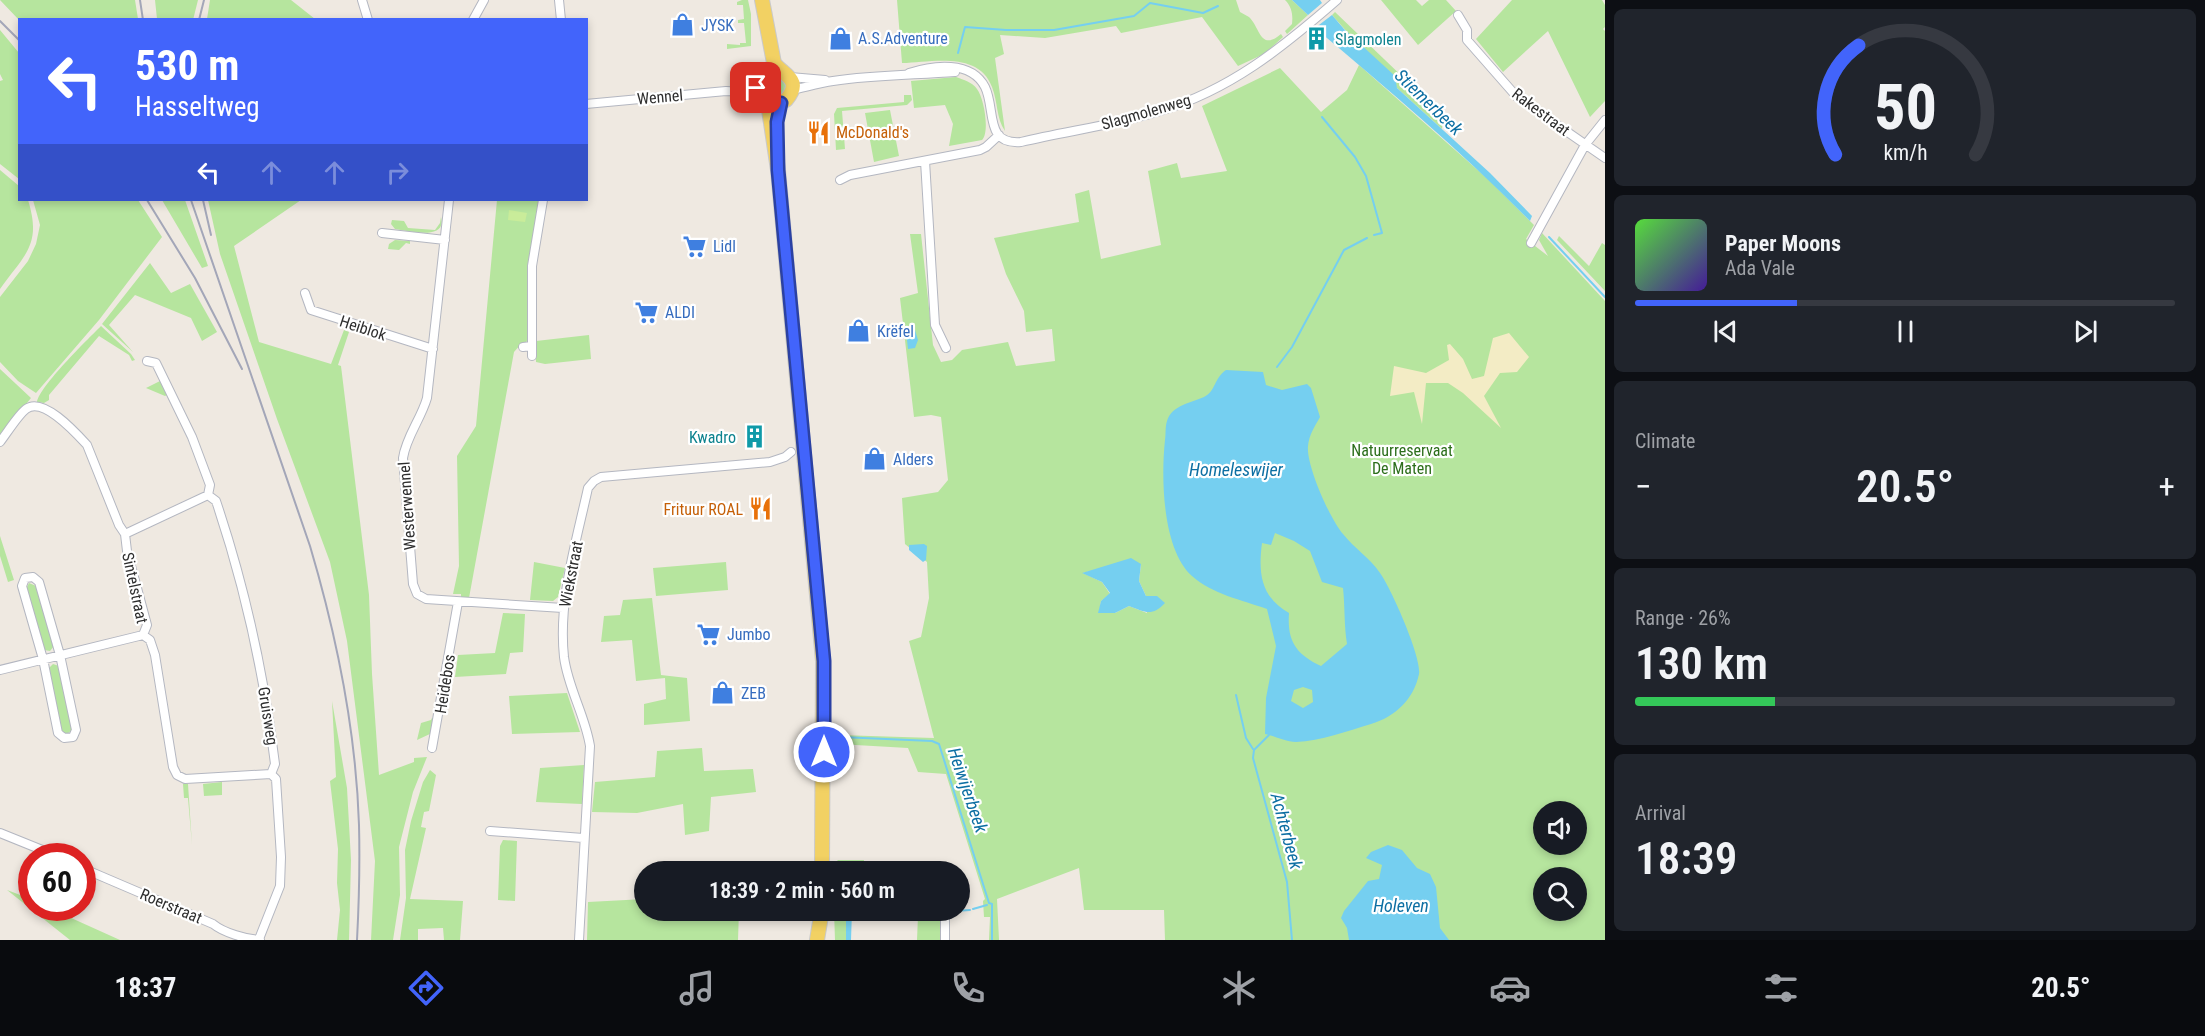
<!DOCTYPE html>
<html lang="en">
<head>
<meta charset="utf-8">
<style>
  :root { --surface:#171b24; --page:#20242c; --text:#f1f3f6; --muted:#9ea1a6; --line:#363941; --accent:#4264fb }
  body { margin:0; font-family:"Roboto Condensed",sans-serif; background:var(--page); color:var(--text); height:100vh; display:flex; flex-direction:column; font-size:22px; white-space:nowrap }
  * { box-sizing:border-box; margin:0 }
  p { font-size:20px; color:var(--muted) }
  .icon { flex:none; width:33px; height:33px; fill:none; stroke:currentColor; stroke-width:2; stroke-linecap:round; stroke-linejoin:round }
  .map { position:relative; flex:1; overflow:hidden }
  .sheet { display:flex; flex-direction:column; gap:9px; padding:9px; background:#0d0f14; width:600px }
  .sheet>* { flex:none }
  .hud { position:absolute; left:18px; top:18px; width:570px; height:183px; border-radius:0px; box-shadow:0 3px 9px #0003; background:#4264fb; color:#fff; overflow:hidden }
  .buttons { position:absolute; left:1533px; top:801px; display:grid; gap:12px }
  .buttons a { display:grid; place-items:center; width:54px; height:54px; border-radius:50%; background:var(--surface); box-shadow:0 3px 9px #0003; font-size:30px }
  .speed { position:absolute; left:18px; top:843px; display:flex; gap:12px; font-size:30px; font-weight:700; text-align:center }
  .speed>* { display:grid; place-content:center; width:78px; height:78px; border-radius:50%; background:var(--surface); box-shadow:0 3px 9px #0003; line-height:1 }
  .speed .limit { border:9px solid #d22; background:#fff; color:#111 }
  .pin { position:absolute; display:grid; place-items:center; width:51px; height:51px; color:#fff; margin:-26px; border-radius:12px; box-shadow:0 3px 9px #0006 }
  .me { position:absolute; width:66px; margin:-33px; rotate:0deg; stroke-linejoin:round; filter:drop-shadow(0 0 4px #0008) }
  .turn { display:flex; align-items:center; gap:21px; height:126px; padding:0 18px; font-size:27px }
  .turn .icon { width:78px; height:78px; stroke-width:2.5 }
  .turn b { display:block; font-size:42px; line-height:51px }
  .lanes { display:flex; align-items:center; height:57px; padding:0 18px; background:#0003; justify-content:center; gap:30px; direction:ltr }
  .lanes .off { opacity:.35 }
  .big { font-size:45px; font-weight:600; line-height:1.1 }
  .sheet .card { flex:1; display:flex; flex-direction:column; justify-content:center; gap:9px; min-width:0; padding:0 21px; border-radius:9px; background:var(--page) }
  .sheet .dial { align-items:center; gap:0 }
  .dial svg { height:156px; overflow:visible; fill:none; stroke:var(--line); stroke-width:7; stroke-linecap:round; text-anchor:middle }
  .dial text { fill:var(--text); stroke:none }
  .song { display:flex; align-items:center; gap:18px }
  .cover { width:72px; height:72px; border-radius:9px; background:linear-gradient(135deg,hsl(110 70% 55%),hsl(260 70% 35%)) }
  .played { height:6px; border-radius:3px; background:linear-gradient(90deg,var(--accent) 30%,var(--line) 30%) }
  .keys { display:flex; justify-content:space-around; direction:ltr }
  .heat { display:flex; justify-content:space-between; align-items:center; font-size:33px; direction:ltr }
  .charge { height:9px; border-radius:4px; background:linear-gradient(90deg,#34c759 26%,var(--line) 0) }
  .trip { position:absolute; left:634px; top:861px; width:336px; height:60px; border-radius:30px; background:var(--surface); box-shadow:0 3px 9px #0003; font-weight:600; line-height:60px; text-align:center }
  .tab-bar { display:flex; height:96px; justify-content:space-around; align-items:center; background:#090b0e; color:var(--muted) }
  .tab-bar .icon { width:42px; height:42px }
  .tab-bar .selected { color:var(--accent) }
  .tab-bar b { font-size:27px; color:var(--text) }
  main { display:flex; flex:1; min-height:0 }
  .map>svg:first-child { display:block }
</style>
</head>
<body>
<main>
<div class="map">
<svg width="1605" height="940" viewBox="0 0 1605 940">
  <rect width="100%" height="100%" fill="#efe9e1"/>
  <path fill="#b6e59e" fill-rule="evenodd" d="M0 0H135L138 19 19 20Z
    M155 0H198L193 20 157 19Z
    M210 0H291L315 19H207Z
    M742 0H748L751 14V46L727 49V44L740 45V43H746L744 23H738V20L744 19 743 5H737V2Z
    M897 0H1236L1240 12C1243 14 1246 15 1249 17 1260 27 1260 52 1281 34L1283 37 1264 54 1238 66 1202 17 1121 33 1116 26 1045 38 1000 35 1004 54 995 58 1005 131C996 118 998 102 992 87 979 51 932 62 902 63Z
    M1285 0H1292L1308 15 1287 34 1285 31 1292 24C1293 15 1292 7 1285 0Z
    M1381 0H1416L1422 6 1429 0H1446L1456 11 1418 45Z
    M1512 0H1602L1605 5V27L1603 29 1605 31V101L1590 117 1548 31 1503 72 1476 39Z
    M1335 12 1409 83 1442 125V129L1397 88 1332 15Z
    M0 30 19 53V179L0 164V81L3 80 0 74Z
    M1359 65 1489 180 1534 225 1526 239 1548 256 1539 240 1542 233 1605 301V940H1165L1164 910H1084L1079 868 997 899 999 940H989L990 917H984L983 901 985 899 946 774 918 772 908 748 838 744 839 735 934 738 909 641 921 637 929 598 927 562 905 544 902 498 938 492 948 480 941 417 931 415 914 417 900 298 918 293 910 234H921L933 345 941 362 952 360 962 350 1008 342 1016 366 1055 361 1052 329 1026 332 1024 311 1006 274 994 238 1079 222 1075 194 1089 190 1101 259 1161 245 1148 171 1177 163 1181 178 1227 171 1202 106 1280 68 1321 112 1347 90ZM1141 564 1139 581 1146 596 1147 613 1129 606 1115 613H1099L1101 601 1110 594 1102 582 1083 573 1105 567ZM1544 812H1576V844H1544ZM1544 878H1576V910H1544Z
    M764 86a11 11 0 1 1 22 0a11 11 0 1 1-22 0Z
    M956 77C964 80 972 82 977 89 984 98 990 132 982 140L949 146 953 124 945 105 914 108 911 81Z
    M904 95H911L912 100 907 105 842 111 845 149 836 150 834 114 837 108 904 102Z
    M890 110 899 156 874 162 865 113Z
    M0 170 19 186 20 200H28C42 245 25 254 0 289Z
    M33 200H138L162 237 99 320 36 393 18 381 0 362V297L28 261 36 244 40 225Z
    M162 200H185L208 266 202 268Z
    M208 200H301L234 246 259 342 331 364 344 330 349 332 338 365 341 366 369 595 372 674 379 775 414 762V758L427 757 413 792 399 847 400 895 393 940H371L375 861 347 641 330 562 277 419 220 254Z
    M497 200H541L529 260 528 338 526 343 521 344 514 352 469 598 461 597V594H453L459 566 457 456 476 426Z
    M441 217C447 241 409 231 395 229L391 224 392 220 404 221 408 228 435 230 440 223Z
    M1559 236 1589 266 1602 243 1605 245V291L1557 240Z
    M395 240 410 241V244L406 243 399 250 388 249 389 244Z
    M150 263 171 293 190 284 217 332 202 341 191 318 135 295 109 325 133 352 102 324Z
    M101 326 131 354 135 360 132 361 129 355 99 336 49 395V400L44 403 37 402C40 386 87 340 101 326Z
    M589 335 591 359 545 364 536 362V341Z
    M0 369 31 398 0 436Z
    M160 381 167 395 165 396 146 388Z
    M0 536 14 580 8 582 0 556Z
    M534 562 565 568 558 597 553 601 530 600Z
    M726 562 728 590 656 596 653 568Z
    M29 583 36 586 54 646 50 651 44 650 26 589Z
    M652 598 661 675 687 678 690 721 644 725V704L666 699 665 678 636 681 632 640 601 642 604 616 620 615 623 600Z
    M503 613 525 614 523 652 510 653 506 674 455 677 458 655 495 653Z
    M53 664 59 666 72 730 67 734 62 732 49 668Z
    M567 693 580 732 512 734 509 696Z
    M332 701 347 788 351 860 349 940H337L340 910 337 883 338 849 330 781 336 777Z
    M432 718H434L432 733 417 740 421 723 431 720Z
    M702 748 704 771 753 769 756 792 711 797 709 831 685 835 683 804 637 813 592 812 595 782 655 777 657 751Z
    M584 765 582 804 536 802 540 768Z
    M430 770 436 775 429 811 424 812 421 827 426 828 410 899 463 901 460 940H444L443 928 418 929V940H400L406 898 405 850 411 821 423 782Z
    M222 782V795L204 796 203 784Z
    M183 784H188L192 845 188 798H184Z
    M503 840 517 841 515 901 498 900 500 846Z
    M838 860H864L863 871H852V866L847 864V871L834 872V864Z
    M7 890 31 899 32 908H49L120 940H70Z
    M645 899V910L739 911 738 940H587L588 902Z
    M834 911H846V940H835Z
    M923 912 942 916V940H917L918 916Z"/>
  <path fill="#f3ecc5" d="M1509 333 1529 357 1517 372 1500 373 1484 396 1501 428 1463 393 1448 383H1426L1422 424 1414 392 1390 396 1394 366 1426 373 1449 360 1447 345 1450 344 1463 359 1472 379 1484 376 1493 338Z"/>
  <path fill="#c9ec9a" d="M509 210 527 213 525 222 508 220Z"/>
  <path fill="#75cff0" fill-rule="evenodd" d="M1292 0H1320L1322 3 1308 15Z
    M1332 15 1344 29 1395 76 1397 88 1490 173 1532 216 1530 221C1462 152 1389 90 1315 28Z
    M915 330 918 340 915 348 908 349 906 331Z
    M1226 370 1263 372 1266 385 1282 390 1307 384 1311 388 1320 417C1315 426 1309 435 1308 446 1306 465 1330 519 1343 534 1354 548 1370 558 1380 573 1391 588 1422 658 1419 674 1414 699 1395 717 1371 724 1347 731 1321 741 1296 742 1286 742 1275 736 1265 734L1266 698 1276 646 1267 609C1242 600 1212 594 1192 576 1162 549 1161 477 1165 440 1166 434 1165 427 1167 421 1172 405 1191 403 1204 397 1216 391 1214 378 1226 370ZM1275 533 1294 541 1310 551 1322 582 1343 588C1345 607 1344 625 1347 644L1321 666C1296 654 1287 641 1289 613 1261 597 1258 574 1262 543L1271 545ZM1303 687 1312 690 1313 702 1303 708 1291 701 1294 690Z
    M924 544 927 546 926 560 923 562 909 550V545Z
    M1131 558 1141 564 1139 581 1146 596H1157L1165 603C1152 617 1145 612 1129 606L1115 613H1098L1101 601 1110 593 1102 582 1082 573Z
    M1388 845 1402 850 1417 868 1430 874 1436 887 1440 928 1449 940H1349L1347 928 1341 918 1344 911 1368 881 1379 879 1382 865 1366 858 1371 852Z
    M846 911H852L851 940H846Z"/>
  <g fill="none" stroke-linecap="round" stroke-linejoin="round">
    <path stroke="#75cff0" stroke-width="2" d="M958 53 965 27 1006 30H1054L1134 16 1150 3 1203 13 1218 6
      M1322 117 1355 157 1366 176 1382 233 1374 235
      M1549 237 1605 297
      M1277 367 1292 347 1344 250 1367 238
      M1236 695 1246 738 1253 749
      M1269 735 1254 750 1253 758 1287 882 1292 940
      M840 737 932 741 939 744 989 903 992 904V940
      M973 909 987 905
      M954 911 970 910"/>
    <defs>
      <path id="street" d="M362 0 368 20
        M559 0 561 20
        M1458 15 1467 30V40L1517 97 1605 158
        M473 20 484 0
        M909 73C933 65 971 60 985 87 996 109 984 145 1021 142 1067 131 1115 125 1160 111 1230 90 1282 48 1337 0
        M790 77 825 80
        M792 90C806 87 819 83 833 81 874 75 915 75 955 72
        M586 104 726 91 758 93
        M925 161 935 325 946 348
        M840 180 850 175 980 150 986 147 999 135
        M449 200 427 398C421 419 406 437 403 458L413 584 417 594 426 599 563 608
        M382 233 445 240
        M1531 243 1585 145 1605 120
        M305 293 311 310 433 349
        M523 347 532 346
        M532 356V266L543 200
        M147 361 156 363 192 437 210 485 208 495 216 501C245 587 264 674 275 764L271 774 276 779 281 857 280 886 259 939
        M0 442C7 433 18 415 26 409 43 396 76 433 87 445L119 525 125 534 127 551 147 625 143 635 150 640 155 655 173 767 177 775 185 779 271 774
        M125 534 208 495
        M33 577 39 582 60 655 76 730 73 737 64 738 58 733 43 659 22 586 25 578Z
        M0 670 143 635
        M432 748 458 602
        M490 831 583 838
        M0 833 57 856
        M865 867H941L946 872
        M82 868 213 924C224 933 246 939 260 940
        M866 910 868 913H884L886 910
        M579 940 590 746C585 715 568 688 564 657 558 600 576 543 588 488L594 481 601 477 770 462 785 457 791 452
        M945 940V910"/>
      <path id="primary" d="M762 0 774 63C782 75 804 79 786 100L772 104C756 99 752 83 765 71L778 68
        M768 103 778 170 823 661 822 872
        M817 940 822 910"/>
    </defs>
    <use href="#street" stroke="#b4b7c1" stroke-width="10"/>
    <use href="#primary" stroke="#c9c9c9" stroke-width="16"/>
    <use href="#street" stroke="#fff" stroke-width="8"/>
    <use href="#primary" stroke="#f2d163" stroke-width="14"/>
    <path stroke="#a3a6b8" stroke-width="2" d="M140 0 143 20
      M199 20 204 0
      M0 21 20 41
      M147 200 195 278 242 369
      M191 200 310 546C337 637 356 730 359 825 360 864 359 902 357 940
      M203 200 211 235"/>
  </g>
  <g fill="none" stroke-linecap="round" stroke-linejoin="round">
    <defs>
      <path id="route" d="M756 88C760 100 768 106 781 103L777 122 778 170 824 661V752"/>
    </defs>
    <use href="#route" stroke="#2b41a3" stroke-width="15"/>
    <use href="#route" stroke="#4264fb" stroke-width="10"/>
  </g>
  <defs>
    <symbol id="shop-bare" viewBox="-9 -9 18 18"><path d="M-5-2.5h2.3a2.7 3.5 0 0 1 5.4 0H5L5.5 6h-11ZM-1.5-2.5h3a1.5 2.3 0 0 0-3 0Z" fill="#3f7fe0" stroke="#fff" stroke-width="2.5" paint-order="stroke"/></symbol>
    <symbol id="building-bare" viewBox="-9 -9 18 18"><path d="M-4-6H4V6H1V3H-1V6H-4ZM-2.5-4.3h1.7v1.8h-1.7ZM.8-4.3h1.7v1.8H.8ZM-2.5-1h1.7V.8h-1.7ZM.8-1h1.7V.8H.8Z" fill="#0f9aa8" stroke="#fff" stroke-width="2.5" paint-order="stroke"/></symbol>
    <symbol id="restaurant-bare" viewBox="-9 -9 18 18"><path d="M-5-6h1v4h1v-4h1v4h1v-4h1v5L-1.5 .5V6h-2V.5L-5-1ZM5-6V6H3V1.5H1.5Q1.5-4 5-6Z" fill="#e8710a" stroke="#fff" stroke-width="2.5" paint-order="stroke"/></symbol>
    <symbol id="supermarket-bare" viewBox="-9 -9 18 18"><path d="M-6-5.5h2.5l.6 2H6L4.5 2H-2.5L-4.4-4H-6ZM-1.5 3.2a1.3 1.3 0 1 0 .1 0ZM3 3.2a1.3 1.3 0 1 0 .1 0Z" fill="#3f7fe0" stroke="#fff" stroke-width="2.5" paint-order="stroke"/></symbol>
  </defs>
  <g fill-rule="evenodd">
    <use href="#shop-bare" x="666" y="8" width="33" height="33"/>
    <use href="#shop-bare" x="824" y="22" width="33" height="33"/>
    <use href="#building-bare" x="1300" y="22" width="33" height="33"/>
    <use href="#restaurant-bare" x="802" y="116" width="33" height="33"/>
    <use href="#supermarket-bare" x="678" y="230" width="33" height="33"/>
    <use href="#supermarket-bare" x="630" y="296" width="33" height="33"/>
    <use href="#shop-bare" x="842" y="314" width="33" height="33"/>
    <use href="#building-bare" x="738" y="420" width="33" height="33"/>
    <use href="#shop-bare" x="858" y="442" width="33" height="33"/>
    <use href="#restaurant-bare" x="744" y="492" width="33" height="33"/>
    <use href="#supermarket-bare" x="692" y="618" width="33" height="33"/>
    <use href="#shop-bare" x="706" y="676" width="33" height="33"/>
  </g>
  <g text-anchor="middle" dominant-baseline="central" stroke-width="4.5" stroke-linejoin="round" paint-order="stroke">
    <g font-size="16" fill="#366cbe" stroke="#fff" text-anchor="start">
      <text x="701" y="25">JYSK</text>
      <text x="858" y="38">A.S.Adventure</text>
      <text x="713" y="246">Lidl</text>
      <text x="665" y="312">ALDI</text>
      <text x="877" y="331">Krëfel</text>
      <text x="893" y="459">Alders</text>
      <text x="727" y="634">Jumbo</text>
      <text x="741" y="693">ZEB</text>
    </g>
    <g font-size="16" fill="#0d838f" stroke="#fff" text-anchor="start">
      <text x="1335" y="39">Slagmolen</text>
      <text x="736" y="437" text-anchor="end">Kwadro</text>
    </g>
    <g font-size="16" fill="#2e2e2e" stroke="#fff">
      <text transform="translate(660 97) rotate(-5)">Wennel</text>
      <text transform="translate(1146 112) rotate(-16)">Slagmolenweg</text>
      <text transform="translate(1541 112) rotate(37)">Rakestraat</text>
      <text transform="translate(363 328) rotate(18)">Heiblok</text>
      <text transform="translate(407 506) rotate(-94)">Westerwennel</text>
      <text transform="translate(571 574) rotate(-79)">Wiekstraat</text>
      <text transform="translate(135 588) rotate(78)">Sintelstraat</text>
      <text transform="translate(445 684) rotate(-81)">Heidebos</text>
      <text transform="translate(268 716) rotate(81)">Gruisweg</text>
      <text transform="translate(171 906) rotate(23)">Roerstraat</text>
    </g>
    <g font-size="16" fill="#c56008" stroke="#fff" text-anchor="start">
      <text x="836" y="132">McDonald's</text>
      <text x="743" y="509" text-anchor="end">Frituur ROAL</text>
    </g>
    <g font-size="16" fill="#2c6e1b" stroke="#fff">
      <text x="1402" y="450">Natuurreservaat<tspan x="1402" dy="18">De Maten</tspan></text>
    </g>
    <g font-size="18" font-style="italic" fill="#0d6fa3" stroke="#fff">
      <text transform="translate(1429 102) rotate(44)">Stiemerbeek</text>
      <text x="1236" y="469">Homeleswijer</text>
      <text transform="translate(968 790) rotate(71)">Heiwijerbeek</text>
      <text transform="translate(1287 831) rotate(75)">Achterbeek</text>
      <text x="1401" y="905">Holeven</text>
    </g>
  </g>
</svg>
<div class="buttons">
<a><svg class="icon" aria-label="sound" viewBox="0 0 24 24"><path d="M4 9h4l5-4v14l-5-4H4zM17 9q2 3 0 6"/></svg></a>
<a><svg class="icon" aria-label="search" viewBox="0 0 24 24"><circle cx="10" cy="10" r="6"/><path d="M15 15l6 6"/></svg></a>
</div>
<div class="speed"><div class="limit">60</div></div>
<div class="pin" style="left:756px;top:88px;background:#d93025"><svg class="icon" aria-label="arrive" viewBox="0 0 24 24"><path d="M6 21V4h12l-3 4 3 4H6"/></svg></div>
<svg class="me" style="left:824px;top:752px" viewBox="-20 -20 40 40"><circle r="17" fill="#4264fb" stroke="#fff" stroke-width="3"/><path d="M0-11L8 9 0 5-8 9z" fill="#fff"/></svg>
<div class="trip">18:39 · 2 min · 560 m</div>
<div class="hud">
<div class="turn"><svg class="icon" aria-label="left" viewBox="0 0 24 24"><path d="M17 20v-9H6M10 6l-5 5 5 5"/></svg><div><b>530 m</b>Hasseltweg</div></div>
<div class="lanes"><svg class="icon" aria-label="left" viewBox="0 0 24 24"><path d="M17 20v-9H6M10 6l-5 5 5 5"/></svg><svg class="icon off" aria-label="ahead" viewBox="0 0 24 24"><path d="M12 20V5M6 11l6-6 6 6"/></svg><svg class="icon off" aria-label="ahead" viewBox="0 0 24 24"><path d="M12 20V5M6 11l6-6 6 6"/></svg><svg class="icon off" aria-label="right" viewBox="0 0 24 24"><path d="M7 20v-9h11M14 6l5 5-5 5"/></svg></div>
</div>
</div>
<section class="sheet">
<div class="card dial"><svg viewBox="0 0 100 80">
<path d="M14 69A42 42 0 1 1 86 69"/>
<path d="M14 69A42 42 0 0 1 26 13" stroke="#4264fb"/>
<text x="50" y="56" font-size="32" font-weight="700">50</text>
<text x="50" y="72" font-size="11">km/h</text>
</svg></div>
<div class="card">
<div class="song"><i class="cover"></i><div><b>Paper Moons</b><p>Ada Vale</p></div></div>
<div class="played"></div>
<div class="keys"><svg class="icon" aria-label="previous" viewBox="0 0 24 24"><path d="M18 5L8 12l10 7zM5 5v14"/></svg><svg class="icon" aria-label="pause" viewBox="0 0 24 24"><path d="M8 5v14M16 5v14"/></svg><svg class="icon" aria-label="next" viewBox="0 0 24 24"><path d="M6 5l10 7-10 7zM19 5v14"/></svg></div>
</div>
<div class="card"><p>Climate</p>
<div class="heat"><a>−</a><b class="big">20.5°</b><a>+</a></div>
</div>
<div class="card"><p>Range · 26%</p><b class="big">130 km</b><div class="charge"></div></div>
<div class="card"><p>Arrival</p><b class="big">18:39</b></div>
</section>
</main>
<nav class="tab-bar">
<b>18:37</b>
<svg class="icon selected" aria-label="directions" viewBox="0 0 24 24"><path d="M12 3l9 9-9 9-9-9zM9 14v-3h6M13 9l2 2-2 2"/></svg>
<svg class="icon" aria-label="music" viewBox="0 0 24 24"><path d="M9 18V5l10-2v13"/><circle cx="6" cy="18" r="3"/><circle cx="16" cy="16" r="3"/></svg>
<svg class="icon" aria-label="phone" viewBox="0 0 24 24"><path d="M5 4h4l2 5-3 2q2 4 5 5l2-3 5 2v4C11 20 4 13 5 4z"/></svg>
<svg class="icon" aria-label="climate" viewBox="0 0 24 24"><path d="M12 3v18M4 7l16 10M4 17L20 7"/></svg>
<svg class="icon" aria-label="car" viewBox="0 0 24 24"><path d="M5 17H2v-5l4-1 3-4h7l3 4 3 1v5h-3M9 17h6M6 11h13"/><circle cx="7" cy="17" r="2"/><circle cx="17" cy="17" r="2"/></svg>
<svg class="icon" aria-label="filters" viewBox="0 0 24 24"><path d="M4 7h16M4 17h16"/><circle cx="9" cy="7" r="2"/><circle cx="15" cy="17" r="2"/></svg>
<b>20.5°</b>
</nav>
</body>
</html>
